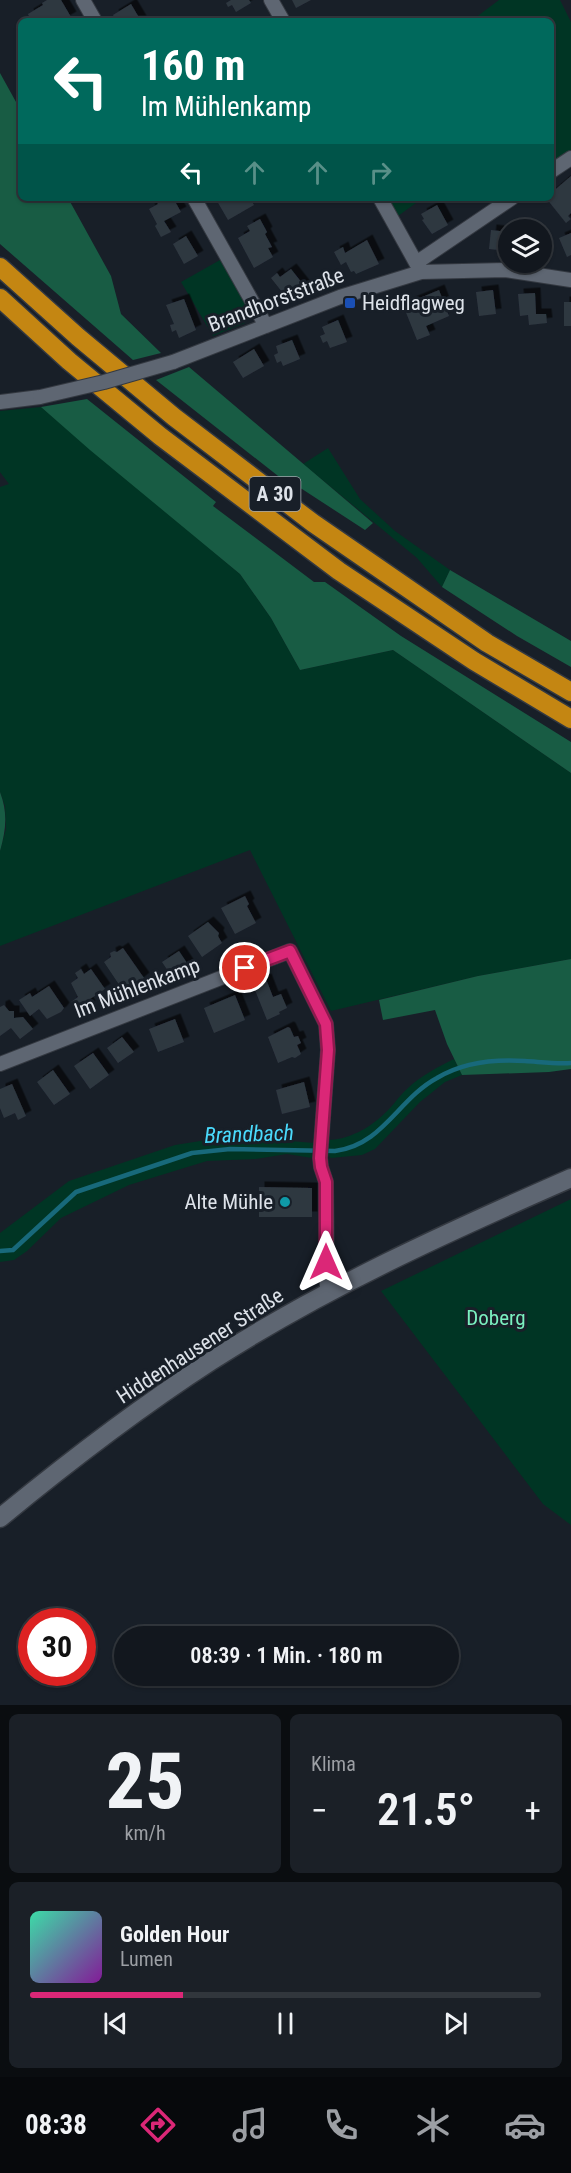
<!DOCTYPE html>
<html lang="de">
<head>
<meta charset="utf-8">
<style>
  :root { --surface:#12171e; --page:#1b2027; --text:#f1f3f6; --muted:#9c9fa4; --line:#31363c; --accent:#db2777 }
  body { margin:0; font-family:"Roboto Condensed",sans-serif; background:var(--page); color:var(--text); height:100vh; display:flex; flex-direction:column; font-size:22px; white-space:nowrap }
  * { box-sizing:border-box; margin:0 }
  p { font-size:20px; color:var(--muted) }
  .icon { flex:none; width:33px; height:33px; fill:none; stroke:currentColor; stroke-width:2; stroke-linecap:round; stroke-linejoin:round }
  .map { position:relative; height:1705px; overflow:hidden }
  .drawer { display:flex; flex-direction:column; gap:9px; padding:9px; background:#0a0d10; flex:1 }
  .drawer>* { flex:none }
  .top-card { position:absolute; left:18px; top:18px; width:536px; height:183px; border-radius:9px; box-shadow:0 2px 4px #0004,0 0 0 2px var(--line); background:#00695c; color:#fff; overflow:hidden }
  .buttons { position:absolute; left:498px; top:219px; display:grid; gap:12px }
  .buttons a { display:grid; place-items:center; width:54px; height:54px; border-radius:50%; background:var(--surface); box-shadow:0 2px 4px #0004,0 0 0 2px var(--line); font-size:30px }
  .speed { position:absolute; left:18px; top:1608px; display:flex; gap:12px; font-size:30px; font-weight:700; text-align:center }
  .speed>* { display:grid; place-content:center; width:78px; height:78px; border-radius:50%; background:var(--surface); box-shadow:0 2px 4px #0004,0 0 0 2px var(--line); line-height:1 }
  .speed .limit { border:9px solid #d22; background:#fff; color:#111 }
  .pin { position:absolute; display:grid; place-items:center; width:51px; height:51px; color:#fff; margin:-26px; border:3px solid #fff; border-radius:50%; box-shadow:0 2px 6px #0007 }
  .me { position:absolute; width:66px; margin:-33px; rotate:0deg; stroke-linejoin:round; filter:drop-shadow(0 0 4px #0008) }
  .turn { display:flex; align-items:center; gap:21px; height:126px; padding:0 24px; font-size:27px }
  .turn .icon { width:78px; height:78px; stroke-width:2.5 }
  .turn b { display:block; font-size:42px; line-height:51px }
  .lanes { display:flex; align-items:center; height:57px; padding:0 24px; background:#0003; justify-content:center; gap:30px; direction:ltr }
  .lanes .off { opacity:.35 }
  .big { font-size:45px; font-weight:600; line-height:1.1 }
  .drawer .widget { flex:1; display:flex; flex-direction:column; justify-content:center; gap:9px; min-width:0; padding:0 21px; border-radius:9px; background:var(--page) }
  .drawer .dial { align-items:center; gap:0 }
  .dial b { font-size:78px; line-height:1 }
  .song { display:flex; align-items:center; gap:18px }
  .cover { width:72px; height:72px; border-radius:9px; background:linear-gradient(135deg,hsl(160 70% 55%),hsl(290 70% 35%)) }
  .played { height:6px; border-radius:3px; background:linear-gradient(90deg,var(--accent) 30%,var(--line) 30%) }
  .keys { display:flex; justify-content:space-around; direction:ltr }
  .heat { display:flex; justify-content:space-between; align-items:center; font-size:33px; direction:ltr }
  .drawer .tiles { flex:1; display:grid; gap:9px; grid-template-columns:1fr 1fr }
  .widget:last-child { grid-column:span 2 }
  .trip { position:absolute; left:114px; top:1626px; width:345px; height:60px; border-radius:30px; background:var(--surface); box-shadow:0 2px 4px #0004,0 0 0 2px var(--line); font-weight:600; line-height:60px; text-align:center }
  .tabs { display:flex; height:96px; justify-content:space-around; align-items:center; background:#07090c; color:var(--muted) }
  .tabs .icon { width:42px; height:42px }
  .tabs .on { color:var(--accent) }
  .tabs b { font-size:27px; color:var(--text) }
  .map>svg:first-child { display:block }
</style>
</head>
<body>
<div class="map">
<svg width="571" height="1705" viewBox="0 0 571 1705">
  <defs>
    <filter id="shadow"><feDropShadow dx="5.5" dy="-5.5" stdDeviation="0" flood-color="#0009"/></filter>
  </defs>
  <rect width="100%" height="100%" fill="#181f28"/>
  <path fill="#003524" d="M499 0H560L571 22V159L551 171 550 21H471Z
    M388 198H423L398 216Z
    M220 260 246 304 249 315 245 323 213 336 181 282Z
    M41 407 240 574 271 618 300 670 393 650 571 773V959L478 976 331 1011 250 850 0 946V851L6 829 5 806 0 792V487L9 484 0 472V411Z
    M328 448 360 499 395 531 450 570 442 587 417 558 303 464Z
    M454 1059 462 1075 445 1082 420 1102 375 1149 362 1155 331 1158 326 1154 327 1140C348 1140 370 1128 385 1113 393 1106 399 1096 407 1089 420 1076 438 1067 454 1059Z
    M232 1136 314 1143 312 1158 287 1154 256 1159 207 1161 129 1185 61 1218 27 1251 14 1260 0 1262V1233L69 1181 175 1145Z
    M571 1199V1525L543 1504 381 1291Z"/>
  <path fill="#185c44" d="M0 73 21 111V198H68L111 276 121 314 161 353 133 360 0 244Z
    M189 367 373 523 365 530 302 489 287 483 156 380Z
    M87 399 216 502 213 506 314 582H325L401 636 571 742V773L393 650 300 670 271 618 240 574 90 450 41 407Z
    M450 570 571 641V667L517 636 442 587Z
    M0 792C8 813 6 830 0 851Z
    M571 959V1069L549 1072 462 1075 447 1044 435 1010 383 1020 379 1000 478 976Z"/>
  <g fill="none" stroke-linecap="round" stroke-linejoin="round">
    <path stroke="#18697b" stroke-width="4.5" d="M0 1251 13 1250 76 1192 192 1153 230 1149 335 1151C383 1145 398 1099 437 1078 463 1062 495 1059 525 1061 541 1062 556 1064 571 1063"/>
  </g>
  <path fill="#2f3741" filter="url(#shadow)" d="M47 0H61L71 17 64 21H52L49 16 39 21H31L28 14 43 5 42 3Z
    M231 0H249L251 3 236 12 232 5 228 7 226 3Z
    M292 0H311L296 8Z
    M131 4 141 21H116L113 15Z
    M571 176V213L568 216 571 219 566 223 546 198H550V194Z
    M162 198 163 201 173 198 181 212 164 221 171 232 161 237 155 226 157 224 149 209 158 204 156 201Z
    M224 198H250L254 205 228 220 217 201Z
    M437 205 448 225 432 234 422 220 424 219 421 214Z
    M260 219 267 232 265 234 272 247 268 248 273 257 254 268 238 238 250 231 247 226Z
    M491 230 508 232V251L489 249Z
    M571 233V255L567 257 559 238Z
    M186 236 198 256 184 264 173 244Z
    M367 240 379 264 356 274 354 271 351 272 346 262 341 265 334 252 343 247 345 253Z
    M291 269 306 288 293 295 296 298 290 302 271 278 277 273 280 277Z
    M439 290 449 316 426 326 430 335 417 340 403 305Z
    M493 290 496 314 479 316 476 292Z
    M535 293 536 314H546L547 323 529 325 528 315 520 316 518 294Z
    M184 299 196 330 179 338 176 330 172 332 170 325 174 324 166 305Z
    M564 302H571V326H564Z
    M338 320 347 342 330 348 327 341 323 343 320 336 325 334 322 327Z
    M292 340 300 359 283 366 281 361 277 363 274 355 278 353 276 346Z
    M254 349 264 366 243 378 233 362Z
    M245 896 249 904 247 906 256 923 235 934 221 908Z
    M208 922 219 933 218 936 222 943 202 957 188 936Z
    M123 948 144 978 138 983V986L135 989 131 987 124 992 104 962 111 957 110 953 114 951 117 952Z
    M179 951 189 966 172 977 162 962Z
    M81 969 84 974 91 969 105 989 87 1001 90 1006 79 1014 71 1002 78 997 71 983 78 978 75 973Z
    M266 979 273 997 281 994 287 1008 279 1012 280 1014 267 1020 253 985Z
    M49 986 64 1008 61 1012 47 1019 39 1009 30 1016 19 1000 30 993 32 997Z
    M235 995 245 1020 214 1033 204 1008Z
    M4 1005 9 1011H14V1018L23 1017 33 1029 20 1039 11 1028 0 1036V1007Z
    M175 1019 184 1042 158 1052 149 1029Z
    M288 1027 290 1028 294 1037 298 1036 301 1043 297 1045 301 1054 295 1058 292 1057 278 1063 268 1037Z
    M122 1037 134 1052 118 1063 107 1048Z
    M93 1053 109 1075 90 1089 74 1066Z
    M53 1070 70 1094 54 1105 37 1082Z
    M304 1082 310 1107 282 1114 276 1090Z
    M12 1084 26 1116 18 1120 15 1113 4 1118 0 1108V1089Z
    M259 1187 312 1188V1217H259Z"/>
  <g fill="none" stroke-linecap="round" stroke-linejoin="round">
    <defs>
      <path id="street" d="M83 0 95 21
        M271 0 283 21
        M550 172 571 158
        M194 198 266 326
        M380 198 420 270
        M416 263 512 198
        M173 362 340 297 421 272 505 270 571 280
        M0 402 40 397
        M0 1064 290 951 326 1024 328 1050 320 1158 321 1167 326 1182 327 1294"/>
      <path id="secondary" d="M0 1518C68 1462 137 1409 211 1361 324 1288 448 1232 571 1178"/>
      <path id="highway" d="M0 267 78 337 174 417 313 523 487 643 571 692
        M0 298 69 361 160 436 339 571 474 661 571 719"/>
    </defs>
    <use href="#street" stroke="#343941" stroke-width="16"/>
    <use href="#secondary" stroke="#343941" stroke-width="21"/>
    <use href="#highway" stroke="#343941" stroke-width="21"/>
    <use href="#street" stroke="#5e6672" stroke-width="14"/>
    <use href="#secondary" stroke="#5e6672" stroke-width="18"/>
    <use href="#highway" stroke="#c48612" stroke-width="18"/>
    <defs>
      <path id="street-bridge" d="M40 397 104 382 173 362"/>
    </defs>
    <use href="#street-bridge" stroke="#343941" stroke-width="16" stroke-linecap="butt"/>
    <use href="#street-bridge" stroke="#5e6672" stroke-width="14"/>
  </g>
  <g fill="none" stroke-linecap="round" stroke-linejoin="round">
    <defs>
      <path id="route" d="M245 968 290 951 326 1024 328 1050 320 1158 321 1167 326 1182V1262"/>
    </defs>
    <use href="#route" stroke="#8e194d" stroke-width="15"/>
    <use href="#route" stroke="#db2777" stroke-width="10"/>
  </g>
  <rect fill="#1a4fb4" stroke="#181f28" stroke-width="2" x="344" y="297" width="12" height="12" rx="3"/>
  <circle fill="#0f9aa8" stroke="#181f28" stroke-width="2" cx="285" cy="1202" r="6"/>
  <g text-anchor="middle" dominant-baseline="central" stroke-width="6" stroke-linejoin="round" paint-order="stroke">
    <rect fill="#181f28" stroke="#a2a8af" stroke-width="1.5" x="249.5" y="477" width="51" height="34" rx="4.5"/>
    <g font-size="20" font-weight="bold" fill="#dde2e9">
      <text x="275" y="494">A 30</text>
    </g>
    <g font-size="21" fill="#dde2e9" stroke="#181f28">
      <text transform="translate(276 300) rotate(-21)">Brandhorststraße</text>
      <text transform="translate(137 988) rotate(-21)">Im Mühlenkamp</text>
      <text transform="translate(200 1346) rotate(-33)">Hiddenhausener Straße</text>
    </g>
    <g font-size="21" fill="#dde2e9" stroke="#181f28" text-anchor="start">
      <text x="362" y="303">Heidflagweg</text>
      <text x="273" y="1202" text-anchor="end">Alte Mühle</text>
    </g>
    <g font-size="21" fill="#7af0c0" stroke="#181f28">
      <text x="496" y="1318">Doberg</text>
    </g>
    <g font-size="22" font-style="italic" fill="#4adafc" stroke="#181f28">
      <text transform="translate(249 1134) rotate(-2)">Brandbach</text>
    </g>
  </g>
</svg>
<div class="buttons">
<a><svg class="icon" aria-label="layers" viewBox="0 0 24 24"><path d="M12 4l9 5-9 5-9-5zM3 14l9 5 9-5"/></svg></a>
</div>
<div class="speed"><div class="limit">30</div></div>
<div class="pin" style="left:245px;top:968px;background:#d93025"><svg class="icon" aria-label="arrive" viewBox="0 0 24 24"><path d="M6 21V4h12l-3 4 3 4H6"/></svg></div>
<svg class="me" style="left:326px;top:1262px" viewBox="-20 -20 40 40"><path d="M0-17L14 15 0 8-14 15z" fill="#db2777" stroke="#fff" stroke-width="4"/></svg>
<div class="trip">08:39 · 1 Min. · 180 m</div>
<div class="top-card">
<div class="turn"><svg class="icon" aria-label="left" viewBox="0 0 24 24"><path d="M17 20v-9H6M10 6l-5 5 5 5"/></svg><div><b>160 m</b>Im Mühlenkamp</div></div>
<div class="lanes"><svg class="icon" aria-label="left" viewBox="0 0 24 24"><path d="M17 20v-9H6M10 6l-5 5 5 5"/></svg><svg class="icon off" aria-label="ahead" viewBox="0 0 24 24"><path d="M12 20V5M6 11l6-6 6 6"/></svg><svg class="icon off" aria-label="ahead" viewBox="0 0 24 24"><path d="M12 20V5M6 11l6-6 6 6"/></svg><svg class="icon off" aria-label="right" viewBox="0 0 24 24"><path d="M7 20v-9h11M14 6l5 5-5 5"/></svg></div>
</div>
</div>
<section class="drawer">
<div class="tiles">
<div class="widget dial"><b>25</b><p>km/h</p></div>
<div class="widget"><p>Klima</p>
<div class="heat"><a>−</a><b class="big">21.5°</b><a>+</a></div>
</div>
<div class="widget">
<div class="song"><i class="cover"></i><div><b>Golden Hour</b><p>Lumen</p></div></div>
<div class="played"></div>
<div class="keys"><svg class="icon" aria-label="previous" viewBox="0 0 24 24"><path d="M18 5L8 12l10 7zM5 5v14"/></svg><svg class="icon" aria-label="pause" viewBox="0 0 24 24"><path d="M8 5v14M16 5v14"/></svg><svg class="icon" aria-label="next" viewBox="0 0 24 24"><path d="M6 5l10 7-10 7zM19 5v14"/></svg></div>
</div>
</div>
</section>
<nav class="tabs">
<b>08:38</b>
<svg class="icon on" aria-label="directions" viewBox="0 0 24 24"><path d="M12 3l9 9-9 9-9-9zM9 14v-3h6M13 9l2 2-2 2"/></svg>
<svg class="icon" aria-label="music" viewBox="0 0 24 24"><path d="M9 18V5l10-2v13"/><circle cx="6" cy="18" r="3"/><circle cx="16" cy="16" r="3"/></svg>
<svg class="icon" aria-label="phone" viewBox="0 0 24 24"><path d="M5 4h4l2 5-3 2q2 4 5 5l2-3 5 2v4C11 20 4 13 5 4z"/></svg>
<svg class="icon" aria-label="climate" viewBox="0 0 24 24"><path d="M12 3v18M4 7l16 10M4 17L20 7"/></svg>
<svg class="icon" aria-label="car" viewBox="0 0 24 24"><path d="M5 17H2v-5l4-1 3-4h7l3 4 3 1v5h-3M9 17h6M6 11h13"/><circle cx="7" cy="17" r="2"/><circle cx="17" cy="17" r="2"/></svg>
</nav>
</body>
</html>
